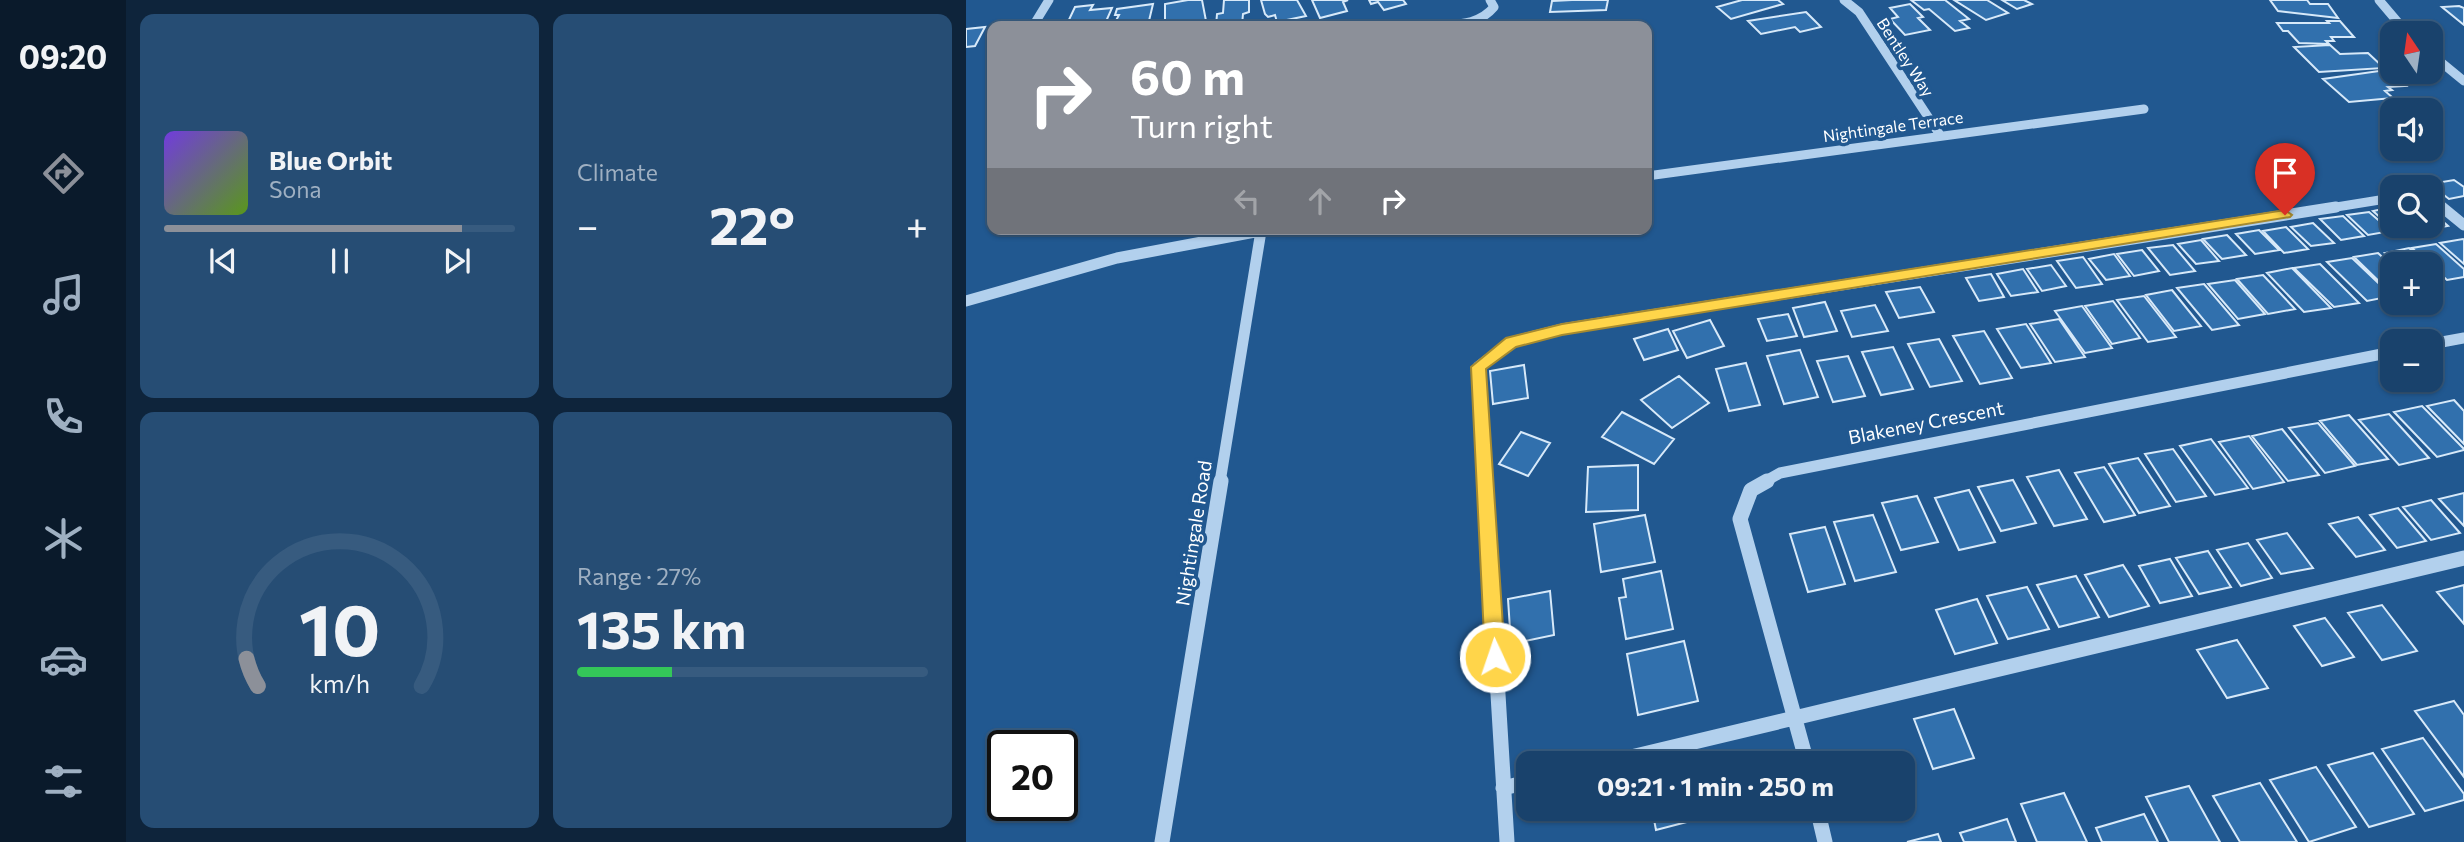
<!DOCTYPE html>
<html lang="en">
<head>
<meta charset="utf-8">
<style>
  :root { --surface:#19426c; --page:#264d74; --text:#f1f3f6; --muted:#9fb0c2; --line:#375b7f; --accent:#8c9099 }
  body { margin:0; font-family:Commissioner,sans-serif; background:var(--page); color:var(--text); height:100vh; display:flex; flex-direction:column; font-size:26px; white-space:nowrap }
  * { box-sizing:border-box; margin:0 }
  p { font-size:23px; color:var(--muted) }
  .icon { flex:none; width:38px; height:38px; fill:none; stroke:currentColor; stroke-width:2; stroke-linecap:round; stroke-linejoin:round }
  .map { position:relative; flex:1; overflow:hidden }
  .details { display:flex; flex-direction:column; gap:14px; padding:14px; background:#0e243b; width:840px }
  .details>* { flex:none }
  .hud { position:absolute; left:21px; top:21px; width:665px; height:214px; border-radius:14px; box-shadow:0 2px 5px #0004,0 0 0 2px var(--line); background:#8c9099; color:#fff; overflow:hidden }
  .needle { width:46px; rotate:347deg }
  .controls { position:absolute; left:1414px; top:21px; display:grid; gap:14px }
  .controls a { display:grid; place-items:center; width:63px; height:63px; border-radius:14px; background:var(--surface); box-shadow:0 2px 5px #0004,0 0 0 2px var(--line); font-size:35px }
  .speed { position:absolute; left:21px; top:730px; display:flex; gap:14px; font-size:35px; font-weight:700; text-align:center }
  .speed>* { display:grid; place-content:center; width:91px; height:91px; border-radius:50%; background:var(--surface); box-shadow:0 2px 5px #0004,0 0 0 2px var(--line); line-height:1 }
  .speed .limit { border:4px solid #111; border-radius:10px; background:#fff; color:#111 }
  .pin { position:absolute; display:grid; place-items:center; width:60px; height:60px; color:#fff; margin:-72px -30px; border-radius:50% 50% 50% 0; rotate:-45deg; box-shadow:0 0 7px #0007 }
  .pin .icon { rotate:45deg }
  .me { position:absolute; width:77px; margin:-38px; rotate:357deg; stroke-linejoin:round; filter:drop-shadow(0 0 5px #0008) }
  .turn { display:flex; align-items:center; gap:24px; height:147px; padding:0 28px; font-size:32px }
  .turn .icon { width:91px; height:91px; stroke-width:2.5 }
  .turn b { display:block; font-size:49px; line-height:60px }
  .lanes { display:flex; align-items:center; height:66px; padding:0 28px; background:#0003; justify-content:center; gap:35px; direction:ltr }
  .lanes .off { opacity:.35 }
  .big { font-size:52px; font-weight:700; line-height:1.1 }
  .details .tile { flex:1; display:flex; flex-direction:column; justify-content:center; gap:10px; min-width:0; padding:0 24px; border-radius:14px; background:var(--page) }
  .details .dial { align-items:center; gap:0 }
  .dial svg { height:182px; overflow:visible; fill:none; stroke:var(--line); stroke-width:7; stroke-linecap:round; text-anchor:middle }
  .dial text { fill:var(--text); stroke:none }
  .song { display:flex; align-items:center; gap:21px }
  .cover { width:84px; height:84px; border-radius:10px; background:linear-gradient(135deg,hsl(260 70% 55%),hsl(90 70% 35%)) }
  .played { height:7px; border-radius:4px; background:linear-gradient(90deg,var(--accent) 85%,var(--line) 85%) }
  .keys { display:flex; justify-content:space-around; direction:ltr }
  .heat { display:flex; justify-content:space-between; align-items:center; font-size:38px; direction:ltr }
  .charge { height:10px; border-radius:5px; background:linear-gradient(90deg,#34c759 27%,var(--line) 0) }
  .details .tiles { flex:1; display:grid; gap:14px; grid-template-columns:repeat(2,1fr) }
  .trip { position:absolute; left:550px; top:751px; width:399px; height:70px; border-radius:14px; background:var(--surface); box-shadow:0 2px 5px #0004,0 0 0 2px var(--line); font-weight:700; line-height:70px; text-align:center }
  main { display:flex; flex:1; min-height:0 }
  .menu { display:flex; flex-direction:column; width:126px; justify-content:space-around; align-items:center; background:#0a1a2b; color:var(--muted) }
  .menu .icon { width:49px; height:49px }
  .menu .on { color:var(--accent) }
  .menu b { font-size:32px; color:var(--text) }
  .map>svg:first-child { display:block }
</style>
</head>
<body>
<main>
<nav class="menu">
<b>09:20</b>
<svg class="icon on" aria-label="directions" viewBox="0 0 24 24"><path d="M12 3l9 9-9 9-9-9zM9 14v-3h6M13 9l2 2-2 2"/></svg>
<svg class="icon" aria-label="music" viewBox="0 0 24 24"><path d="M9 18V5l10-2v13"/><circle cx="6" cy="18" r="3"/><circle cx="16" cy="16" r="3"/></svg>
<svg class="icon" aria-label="phone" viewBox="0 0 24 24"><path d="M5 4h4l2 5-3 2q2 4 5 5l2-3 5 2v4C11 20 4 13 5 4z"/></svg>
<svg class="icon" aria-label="climate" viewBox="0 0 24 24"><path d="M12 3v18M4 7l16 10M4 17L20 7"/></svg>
<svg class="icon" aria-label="car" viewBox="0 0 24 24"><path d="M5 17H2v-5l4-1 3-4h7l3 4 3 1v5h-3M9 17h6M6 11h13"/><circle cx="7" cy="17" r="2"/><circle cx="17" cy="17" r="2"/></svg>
<svg class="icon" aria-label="filters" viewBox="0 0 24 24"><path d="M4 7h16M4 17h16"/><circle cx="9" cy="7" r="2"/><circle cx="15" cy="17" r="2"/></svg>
</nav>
<section class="details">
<div class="tiles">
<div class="tile">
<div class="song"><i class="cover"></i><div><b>Blue Orbit</b><p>Sona</p></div></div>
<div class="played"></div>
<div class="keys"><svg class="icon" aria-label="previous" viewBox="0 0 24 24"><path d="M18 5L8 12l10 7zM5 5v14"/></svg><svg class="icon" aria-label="pause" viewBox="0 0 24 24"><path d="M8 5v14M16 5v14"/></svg><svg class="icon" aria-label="next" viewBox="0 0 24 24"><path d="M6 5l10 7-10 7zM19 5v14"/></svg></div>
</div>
<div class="tile"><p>Climate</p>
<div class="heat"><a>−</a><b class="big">22°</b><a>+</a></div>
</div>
<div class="tile dial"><svg viewBox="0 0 100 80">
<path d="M14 69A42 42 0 1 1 86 69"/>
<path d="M14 69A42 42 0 0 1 9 57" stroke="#8c9099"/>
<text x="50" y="56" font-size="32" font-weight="700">10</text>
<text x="50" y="72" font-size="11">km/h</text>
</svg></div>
<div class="tile"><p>Range · 27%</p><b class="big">135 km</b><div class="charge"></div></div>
</div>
</section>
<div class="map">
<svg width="1498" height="842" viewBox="0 0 1498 842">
  <rect width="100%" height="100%" fill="#215890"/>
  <path fill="#3170ad" stroke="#d7e9f9" stroke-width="2" d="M222 0H236L241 26H216V21L211 20 199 22V4Z
    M258 0H283V12L277 14 276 25 250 26 251 14 257 13Z
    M295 0H331L340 16 311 22 309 15 302 17 299 14Z
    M346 0H382L377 2 381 11 354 18Z
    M403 0H437L440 4 418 10 412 2 405 4Z
    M606 0H642L640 10 584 12 586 1Z
    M776 0H812L817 4 765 19 751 7Z
    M945 0H979L1003 19 994 21 1003 28 989 31 963 9 958 10Z
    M988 0H1021L1042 13 1020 20Z
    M1036 0H1058L1066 4 1051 9Z
    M1304 0H1341L1344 4H1362L1372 18 1312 11Z
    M187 4 182 25 147 26 153 15H149L151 9Z
    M944 4 957 17 952 18 964 30 939 35 924 19 932 17 924 8Z
    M127 5 124 10 146 8 138 26H100L109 7Z
    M1493 6 1498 8V25L1476 7Z
    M840 12 855 27 834 32 829 27 795 34 782 21Z
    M587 20 653 26H584Z
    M1361 21H1374L1388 37H1365L1368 41H1360L1363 44 1333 43 1322 31H1317L1311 23H1363Z
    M19 27 9 46 0 47V29Z
    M1364 45 1374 54 1402 53 1418 68 1353 72 1328 47Z
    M1420 70 1440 86 1422 87 1426 90 1419 91 1427 98 1383 102 1357 79Z
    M1488 180 1498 187V196L1483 199 1464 184Z
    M1426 207V226H1449L1428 230 1407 211Z
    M1465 211 1482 226 1460 230 1455 226H1465Z
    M1403 212 1425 231 1402 235 1381 215Z
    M1377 216 1398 236 1375 240 1354 219Z
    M1347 223 1368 243 1345 246 1325 227Z
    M1320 227 1342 249 1318 253 1297 231Z
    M1293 230 1313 250 1289 254 1270 234Z
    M1261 235 1280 255 1256 259 1237 239Z
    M1497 239 1498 240V264L1474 243Z
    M1235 240 1253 261 1230 264 1212 244Z
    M1470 244 1498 269V277L1481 280 1446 248Z
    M1207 245 1229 271 1204 275 1182 248Z
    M1443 248 1461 264H1432L1419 253Z
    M1176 250 1193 271 1168 276 1151 254Z
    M1412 253 1426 266V294L1388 257Z
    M1148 254 1164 276 1140 280 1123 259Z
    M1117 257 1136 284 1110 288 1091 261Z
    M1386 258 1426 296 1401 301 1361 262Z
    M1354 264 1393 303 1368 307 1328 268Z
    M1085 265 1100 286 1076 291 1061 269Z
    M1326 268 1365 308 1338 312 1301 273Z
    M1057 269 1072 292 1045 296 1031 274Z
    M1025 274 1038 297 1013 301 1000 278Z
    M1297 275 1329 309 1302 314 1271 279Z
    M1269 280 1299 314 1272 319 1242 284Z
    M1238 284 1273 325 1246 330 1211 288Z
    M954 287 968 312 933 318 920 292Z
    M1206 290 1235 326 1208 331 1180 295Z
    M1178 296 1210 337 1182 342 1151 300Z
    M1147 301 1174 338 1146 344 1119 306Z
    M859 302 871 331 838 337 827 308Z
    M909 305 922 331 886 337 875 311Z
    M1116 306 1146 348 1119 353 1089 311Z
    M822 314 831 336 801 341 792 319Z
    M1093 319 1119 357 1089 362 1064 324Z
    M744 320 758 346 721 358 707 331Z
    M1060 324 1085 363 1055 368 1031 329Z
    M702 329 712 350 678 360 668 339Z
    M1018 331 1046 378 1014 384 987 336Z
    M973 339 996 381 964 387 942 344Z
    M927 347 947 389 915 395 896 352Z
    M834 350 852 397 818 404 801 356Z
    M882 356 899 396 867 402 851 361Z
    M780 363 794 405 763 411 750 369Z
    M558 365 562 398 527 404 524 371Z
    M713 376 743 403 706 428 675 400Z
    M1488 400 1498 411V444L1461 406Z
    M1456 406 1498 449V450L1471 457 1428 412Z
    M656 412 708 439 688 464 636 437Z
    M1423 414 1463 458 1433 465 1393 420Z
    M1383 415 1422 459 1391 465 1354 421Z
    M1352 423 1389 466 1359 473 1323 428Z
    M1316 429 1353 475 1322 481 1286 436Z
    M555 432 584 443 562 476 533 464Z
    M1283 436 1318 482 1287 489 1253 442Z
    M1245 439 1282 488 1249 495 1214 446Z
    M1207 449 1240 496 1210 502 1179 454Z
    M1172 458 1204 506 1173 513 1143 464Z
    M672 465V510L620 512 622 467Z
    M1138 467 1169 515 1138 522 1109 473Z
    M1093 470 1121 519 1088 526 1061 477Z
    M1047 480 1070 523 1035 531 1012 487Z
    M1003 490 1029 542 993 550 969 498Z
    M1498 493V526L1473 499Z
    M951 496 972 542 935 550 916 503Z
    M1465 500 1494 533 1465 540 1437 507Z
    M1432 508 1460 541 1431 548 1404 515Z
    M679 515 689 562 635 572 628 524Z
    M907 515 930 572 889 581 868 522Z
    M1392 517 1419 550 1390 557 1363 524Z
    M859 527 879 584 842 592 824 534Z
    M1321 533 1347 568 1315 574 1291 540Z
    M1282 543 1306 578 1275 586 1251 550Z
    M1242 551 1265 587 1233 594 1210 558Z
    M1204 559 1226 596 1194 603 1173 566Z
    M1157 565 1183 606 1143 617 1119 575Z
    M695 571 707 629 660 639 653 598 660 597 657 579Z
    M1110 576 1133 617 1093 627 1071 585Z
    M1498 585V624L1471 592Z
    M1061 587 1083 629 1042 639 1021 596Z
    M584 591 588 635 545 644 542 599Z
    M1011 599 1031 643 989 654 970 610Z
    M1416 605 1451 651 1416 660 1382 613Z
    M1359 618 1388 657 1356 666 1328 626Z
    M1271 640 1302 688 1261 698 1231 650Z
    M718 641 732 701 672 715 661 654Z
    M1488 701 1498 715V777L1449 711Z
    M988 709 1008 758 967 769 948 719Z
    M1457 738 1498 794V800L1459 811 1416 749Z
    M1407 753 1448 814 1403 827 1362 765Z
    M1350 767 1390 827 1343 842 1304 780Z
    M1294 783 1331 842H1274L1247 796Z
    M1223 786 1254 842H1203L1180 797Z
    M1098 793 1121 842H1071L1055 804Z
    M682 808H762L763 811 690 830 686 809Z
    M1178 814 1192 842H1136L1130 828Z
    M1041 819 1050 842H998L994 833Z
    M972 834 975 842H941Z"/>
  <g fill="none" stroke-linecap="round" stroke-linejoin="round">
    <path stroke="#b2d0ed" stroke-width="9" d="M878 0 893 12 974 135
      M1413 0 1441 33
      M67 26 83 0
      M470 26C492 24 513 25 528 7L524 0
      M1465 54 1498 81
      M681 176 1178 109
      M1465 198 1478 209
      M1358 209 1426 198"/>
    <path stroke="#b2d0ed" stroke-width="11" d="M1476 207 1498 225
      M0 301 151 258 305 229
      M1465 344 1498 338
      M254 482 295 231
      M519 482 512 367 545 342 596 329 1370 207
      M798 482 814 473 1426 352"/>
    <path stroke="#b2d0ed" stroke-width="15" d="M519 481 541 842
      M801 481 785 490 774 519 841 763
      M640 763 1498 558
      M537 788 562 782
      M851 808 859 842
      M196 842 255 481"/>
  </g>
  <path fill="#ffd54a" stroke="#a68a30" stroke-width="2" d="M1319 210 1326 215 1324 217 596 335 550 347 520 369 539 657 536 663 529 666 522 663 519 657 505 367 540 338 596 324Z"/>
  <g text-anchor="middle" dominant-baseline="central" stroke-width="7" stroke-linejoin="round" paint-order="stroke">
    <g font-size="16" fill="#fff" stroke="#215890">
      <text transform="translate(940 57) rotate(57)">Bentley Way</text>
      <text transform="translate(927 126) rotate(-8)">Nightingale Terrace</text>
    </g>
    <g font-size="19" fill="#fff" stroke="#215890">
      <text transform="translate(960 422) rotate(-11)">Blakeney Crescent</text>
      <text transform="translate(227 533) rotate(-81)">Nightingale Road</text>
    </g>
  </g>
</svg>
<div class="controls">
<a><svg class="needle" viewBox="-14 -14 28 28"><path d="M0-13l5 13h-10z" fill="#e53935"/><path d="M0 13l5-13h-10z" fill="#9fb0c2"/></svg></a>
<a><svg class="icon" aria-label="sound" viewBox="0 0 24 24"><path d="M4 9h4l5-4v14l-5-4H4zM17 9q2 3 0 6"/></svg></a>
<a><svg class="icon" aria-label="search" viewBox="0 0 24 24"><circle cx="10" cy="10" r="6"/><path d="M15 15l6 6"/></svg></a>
<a>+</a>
<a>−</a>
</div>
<div class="speed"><div class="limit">20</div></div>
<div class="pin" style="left:1319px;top:215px;background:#d93025"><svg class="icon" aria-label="arrive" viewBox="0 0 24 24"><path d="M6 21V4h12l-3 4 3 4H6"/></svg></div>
<svg class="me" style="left:529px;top:657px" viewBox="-20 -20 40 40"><circle r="17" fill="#ffd54a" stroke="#fff" stroke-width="3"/><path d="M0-11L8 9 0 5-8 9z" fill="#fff"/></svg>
<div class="trip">09:21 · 1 min · 250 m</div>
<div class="hud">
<div class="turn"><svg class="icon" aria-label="right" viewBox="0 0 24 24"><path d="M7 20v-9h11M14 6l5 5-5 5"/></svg><div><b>60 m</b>Turn right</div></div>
<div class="lanes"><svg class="icon off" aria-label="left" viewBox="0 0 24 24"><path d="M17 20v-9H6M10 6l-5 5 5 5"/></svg><svg class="icon off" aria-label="ahead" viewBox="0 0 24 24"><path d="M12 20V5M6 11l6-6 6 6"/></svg><svg class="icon" aria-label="right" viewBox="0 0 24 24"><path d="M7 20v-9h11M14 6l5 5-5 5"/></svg></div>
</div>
</div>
</main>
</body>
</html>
